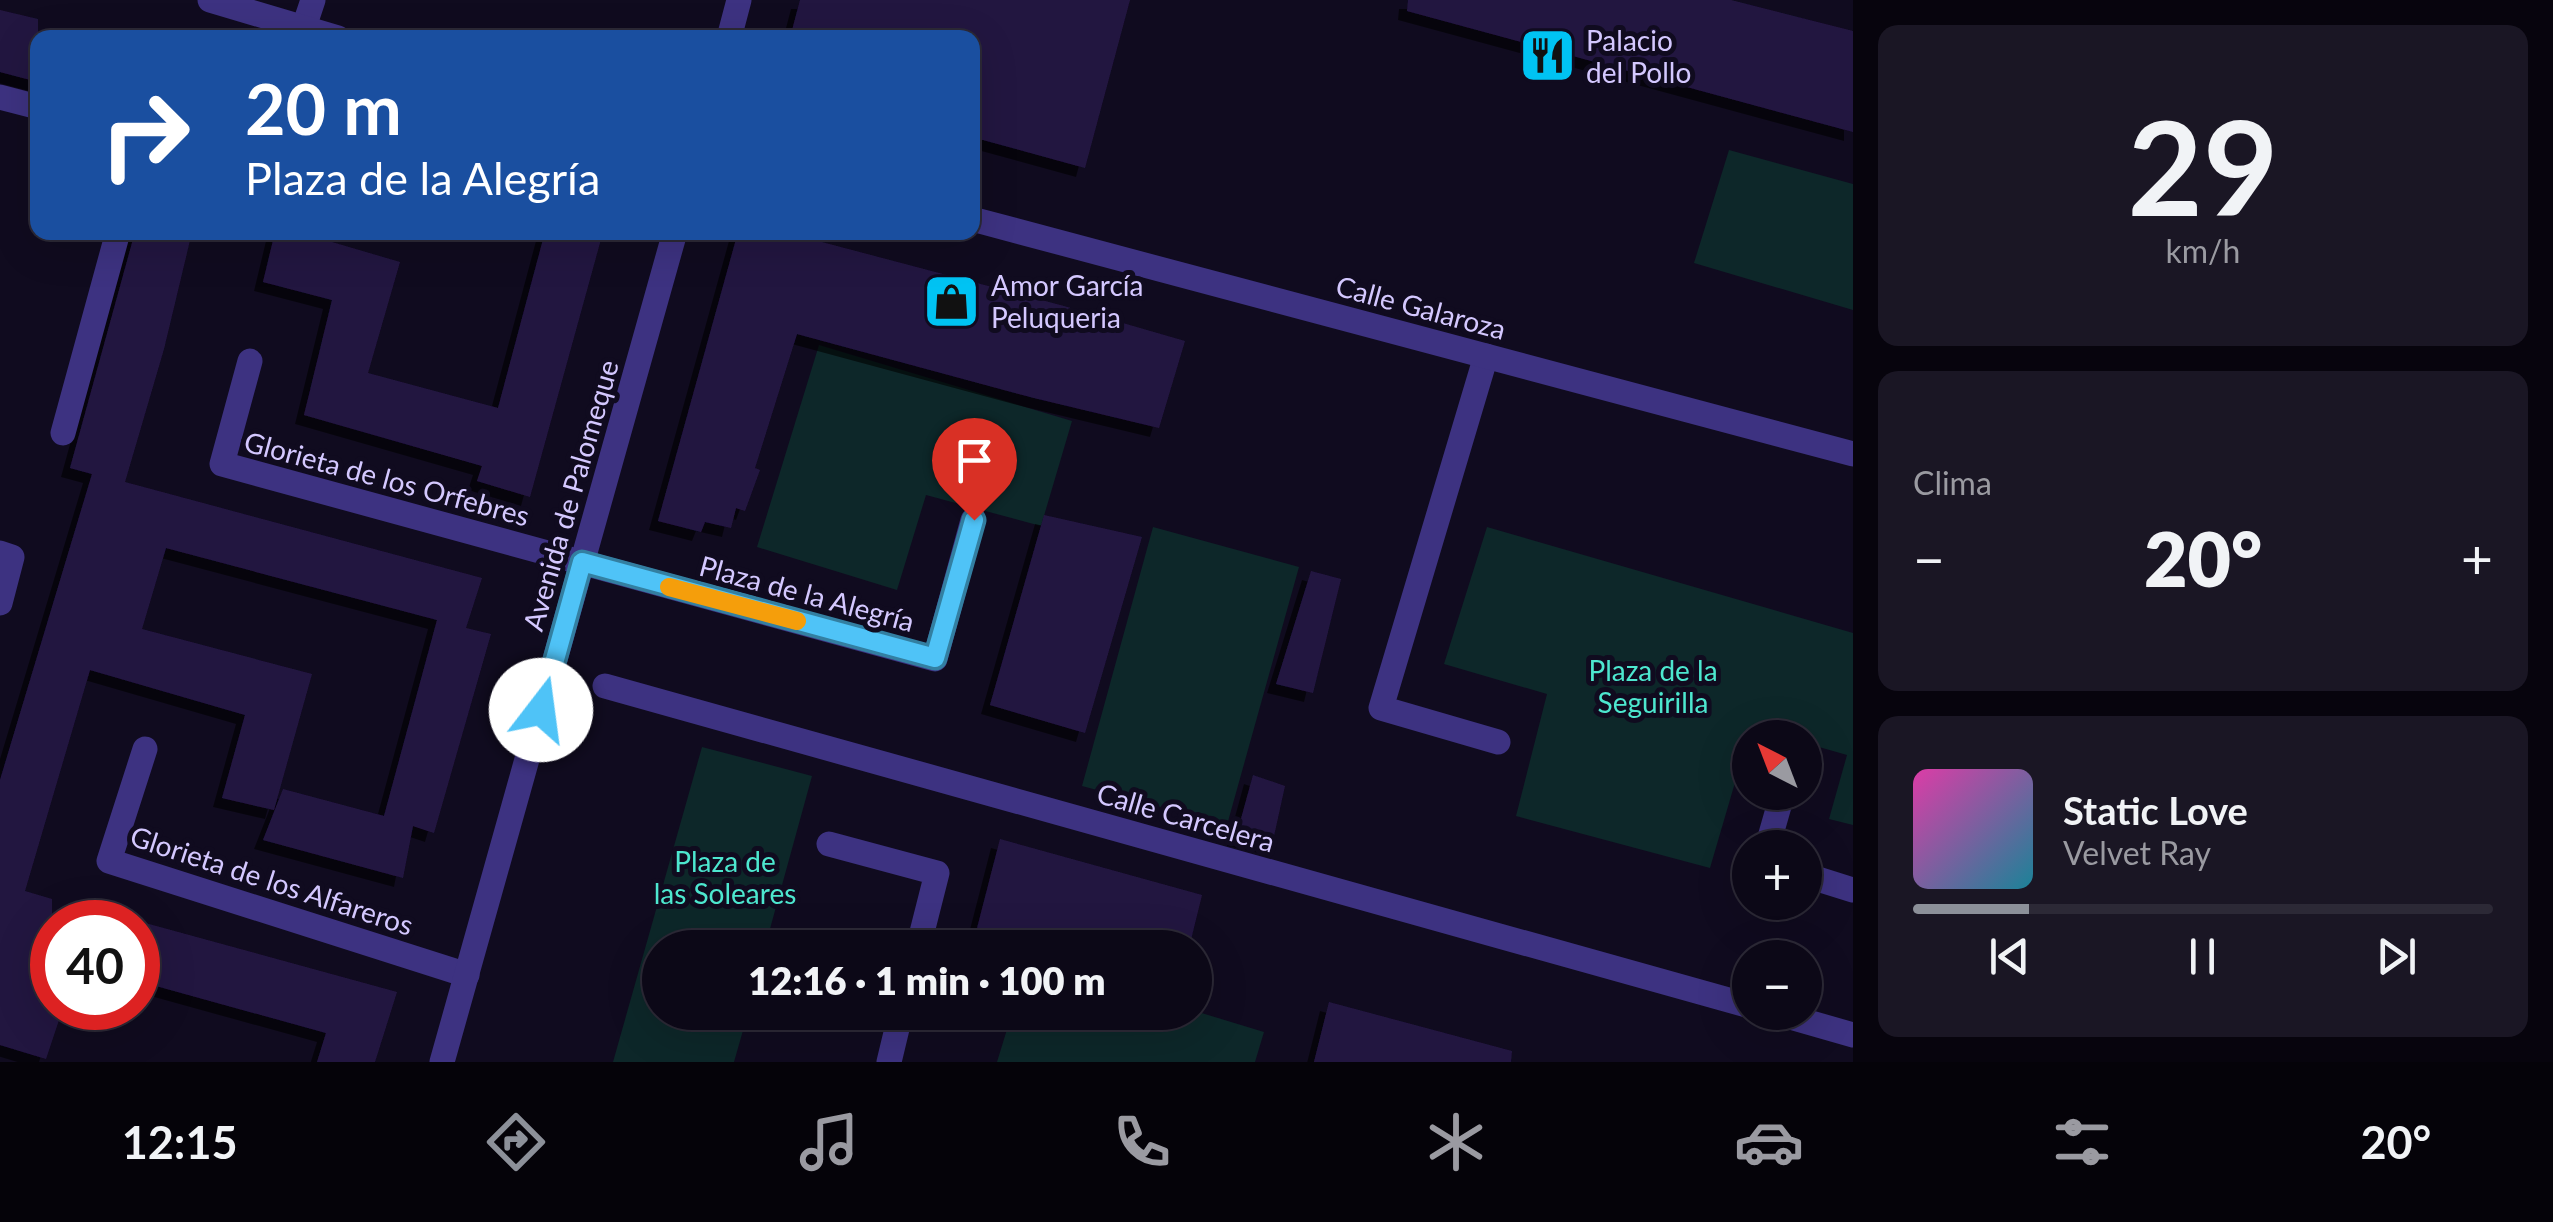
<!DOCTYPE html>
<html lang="es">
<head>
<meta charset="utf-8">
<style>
  :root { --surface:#0c0817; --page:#1a1624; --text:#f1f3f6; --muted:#9a9aa1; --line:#2c2936; --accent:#8c9099 }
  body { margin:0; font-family:Lato,sans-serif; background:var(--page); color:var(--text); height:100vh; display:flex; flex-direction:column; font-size:38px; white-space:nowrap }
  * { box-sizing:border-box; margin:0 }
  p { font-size:32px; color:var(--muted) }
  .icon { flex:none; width:55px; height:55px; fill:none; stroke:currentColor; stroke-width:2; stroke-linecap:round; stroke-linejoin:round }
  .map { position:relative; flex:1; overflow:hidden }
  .side { display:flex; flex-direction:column; gap:25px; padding:25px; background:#07040d; width:700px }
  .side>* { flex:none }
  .top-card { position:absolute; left:30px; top:30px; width:950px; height:210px; border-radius:20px; box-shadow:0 10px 40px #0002,0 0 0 2px var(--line); background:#1a4fa0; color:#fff; overflow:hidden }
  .needle { width:65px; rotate:318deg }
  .controls { position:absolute; left:1732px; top:720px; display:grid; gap:20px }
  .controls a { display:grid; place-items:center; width:90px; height:90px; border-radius:50%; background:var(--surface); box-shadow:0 10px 40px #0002,0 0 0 2px var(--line); font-size:50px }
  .speed { position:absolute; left:30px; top:900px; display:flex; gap:20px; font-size:50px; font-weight:700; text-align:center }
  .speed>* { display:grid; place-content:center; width:130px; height:130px; border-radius:50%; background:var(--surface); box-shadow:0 10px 40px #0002,0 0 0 2px var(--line); line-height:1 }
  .speed .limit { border:15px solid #d22; background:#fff; color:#111 }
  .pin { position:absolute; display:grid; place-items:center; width:85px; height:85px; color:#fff; margin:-102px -42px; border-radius:50% 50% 50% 0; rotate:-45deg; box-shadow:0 0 10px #0007 }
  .pin .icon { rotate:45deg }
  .me { position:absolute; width:110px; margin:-55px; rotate:15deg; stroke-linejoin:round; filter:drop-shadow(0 0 8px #0008) }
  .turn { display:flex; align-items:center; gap:35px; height:210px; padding:0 50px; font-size:45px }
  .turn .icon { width:130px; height:130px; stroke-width:2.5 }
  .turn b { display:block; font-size:70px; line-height:85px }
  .big { font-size:75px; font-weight:800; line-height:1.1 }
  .side .widget { flex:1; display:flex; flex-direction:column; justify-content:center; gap:15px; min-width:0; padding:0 35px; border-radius:20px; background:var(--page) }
  .side .dial { align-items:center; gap:0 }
  .dial b { font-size:130px; line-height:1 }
  .song { display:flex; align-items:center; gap:30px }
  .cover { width:120px; height:120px; border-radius:15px; background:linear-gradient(135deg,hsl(320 70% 55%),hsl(190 70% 35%)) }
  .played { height:10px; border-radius:5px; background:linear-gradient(90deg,var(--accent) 20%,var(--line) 20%) }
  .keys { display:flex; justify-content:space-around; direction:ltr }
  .heat { display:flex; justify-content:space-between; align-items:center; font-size:55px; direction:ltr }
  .trip { position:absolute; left:642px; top:930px; width:570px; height:100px; border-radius:50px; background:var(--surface); box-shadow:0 10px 40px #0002,0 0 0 2px var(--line); font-weight:800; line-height:100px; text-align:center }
  .menu { display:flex; height:160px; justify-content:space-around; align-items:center; background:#050309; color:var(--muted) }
  .menu .icon { width:70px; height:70px }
  .menu .selected { color:var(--accent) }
  .menu b { font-size:45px; color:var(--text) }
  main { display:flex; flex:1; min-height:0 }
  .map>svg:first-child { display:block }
</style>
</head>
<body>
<main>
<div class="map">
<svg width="1853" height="1062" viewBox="0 0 1853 1062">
  <defs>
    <filter id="shadow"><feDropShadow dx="-9" dy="9" stdDeviation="0" flood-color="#0009"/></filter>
  </defs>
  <rect width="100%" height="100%" fill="#100b1f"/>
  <path fill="#0d2729" d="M1729 150 1853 184V310L1694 263Z
    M819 345 1072 421 1041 526 926 495 897 590 757 547Z
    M1153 527 1299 567 1227 825 1082 786Z
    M1487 527 1853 633V825L1829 819 1847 755 1805 743V738L1785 737 1751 728 1710 868 1516 816 1547 694 1444 664Z
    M702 747 812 776 765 947 660 948V1012L748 1013 734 1062H613Z
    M1195 1011 1264 1032 1255 1062H997L1012 1013Z"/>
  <path fill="#231541" filter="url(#shadow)" d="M800 0H1130L1085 168 972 137V38H790Z
    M1408 0H1731L1853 31V132L1407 11Z
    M0 10 38 19V82L0 72Z
    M135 232H192L164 349 125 482 482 578 466 628 491 634 434 833 413 826 403 878 263 840 283 789 384 816 437 620 166 548 142 629 312 674 274 810 222 798 245 715 90 670 25 891 52 899V1008H63L46 1059 0 1045V780L92 474 70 468Z
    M275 232H298L400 262 368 373 498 408 545 232H603L530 497 477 481 482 466 304 415 332 300 263 282Z
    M738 232H784L1064 306 1185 341 1159 428 1034 398 797 334 755 468 760 470 745 511 736 508 731 528 705 522 701 532 658 521Z
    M1044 515 1142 537 1085 733 990 705Z
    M1311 571 1341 579 1313 693 1276 684Z
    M1253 775 1285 786 1272 845 1236 837Z
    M1000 839 1202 895 1189 948H1017L975 936Z
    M138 921 397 992 375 1062H317L326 1033 138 981Z
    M1329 1002 1512 1051 1511 1062H1314Z"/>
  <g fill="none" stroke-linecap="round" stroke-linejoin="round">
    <path stroke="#3d3281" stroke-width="25" d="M0 97 38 107
      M63 433 118 232
      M0 553 12 557 0 603
      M605 686 1750 1006
      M1773 1012 1853 1035"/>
    <path stroke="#3d3281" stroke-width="25" d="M304 27 313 0
      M1486 356 1381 708 1498 742
      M250 361 222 464 935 659 973 520
      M145 749 109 861 467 975
      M829 844 937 873 918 948
      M1767 848 1783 792
      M1805 875 1853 890
      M889 1062 901 1012"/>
    <path stroke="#3d3281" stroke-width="25" d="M210 0 338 38
      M729 38 739 0
      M972 219 1853 454
      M442 1062 675 232"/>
  </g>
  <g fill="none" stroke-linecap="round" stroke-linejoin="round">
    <defs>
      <path id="route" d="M541 710 582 562 935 658 974 520"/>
    </defs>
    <use href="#route" stroke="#337fa1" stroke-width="25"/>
    <use href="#route" stroke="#4fc3f7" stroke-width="18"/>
    <path stroke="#f59e0b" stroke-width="18" d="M669 587 797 621"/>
  </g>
  <defs>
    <symbol id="restaurant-square" viewBox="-11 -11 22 22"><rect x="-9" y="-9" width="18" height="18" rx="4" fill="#00c3f3" stroke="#100b1f"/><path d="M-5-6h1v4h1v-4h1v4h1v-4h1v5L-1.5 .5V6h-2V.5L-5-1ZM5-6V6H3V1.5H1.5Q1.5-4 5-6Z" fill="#111"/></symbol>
    <symbol id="shop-square" viewBox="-11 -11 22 22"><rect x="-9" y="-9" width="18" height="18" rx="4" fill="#00c3f3" stroke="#100b1f"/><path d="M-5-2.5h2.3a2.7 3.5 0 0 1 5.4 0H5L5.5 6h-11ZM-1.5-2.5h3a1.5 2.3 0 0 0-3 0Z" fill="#111"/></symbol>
  </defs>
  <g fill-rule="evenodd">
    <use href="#restaurant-square" x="1516" y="24" width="63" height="63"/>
    <use href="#shop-square" x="920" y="270" width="63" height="63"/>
  </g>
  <g text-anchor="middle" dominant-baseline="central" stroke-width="10" stroke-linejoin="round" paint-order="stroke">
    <g font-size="28" fill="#d4c8ff" stroke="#100b1f" text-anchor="start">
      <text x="1586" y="40">Palacio<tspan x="1586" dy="32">del Pollo</tspan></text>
      <text x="991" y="285">Amor García<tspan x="991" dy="32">Peluqueria</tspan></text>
    </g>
    <g font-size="28" fill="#d4c8ff" stroke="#100b1f">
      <text transform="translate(1421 307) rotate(15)">Calle Galaroza</text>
      <text transform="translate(387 478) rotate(15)">Glorieta de los Orfebres</text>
      <text transform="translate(570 495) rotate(-74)">Avenida de Palomeque</text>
      <text transform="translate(807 593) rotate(15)">Plaza de la Alegría</text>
      <text transform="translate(1186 817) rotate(16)">Calle Carcelera</text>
      <text transform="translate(272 880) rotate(18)">Glorieta de los Alfareros</text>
    </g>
    <g font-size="28" fill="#4de7cf" stroke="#100b1f">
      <text x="1653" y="670">Plaza de la<tspan x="1653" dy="32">Seguirilla</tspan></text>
      <text x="725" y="861">Plaza de<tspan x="725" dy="32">las Soleares</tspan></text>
    </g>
  </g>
</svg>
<div class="controls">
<a><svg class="needle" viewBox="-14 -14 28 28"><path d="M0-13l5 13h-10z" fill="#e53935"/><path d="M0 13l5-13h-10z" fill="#9a9aa1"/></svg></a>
<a>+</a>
<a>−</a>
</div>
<div class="speed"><div class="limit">40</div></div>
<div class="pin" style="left:974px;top:520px;background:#d93025"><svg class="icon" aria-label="arrive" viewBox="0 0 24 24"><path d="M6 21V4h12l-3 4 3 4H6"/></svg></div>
<svg class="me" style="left:541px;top:710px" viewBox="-20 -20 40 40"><circle r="19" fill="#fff"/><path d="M0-13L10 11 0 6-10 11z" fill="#4fc3f7"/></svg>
<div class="trip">12:16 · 1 min · 100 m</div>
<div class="top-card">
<div class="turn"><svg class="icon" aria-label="right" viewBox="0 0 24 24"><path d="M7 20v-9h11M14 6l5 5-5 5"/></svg><div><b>20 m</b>Plaza de la Alegría</div></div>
</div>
</div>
<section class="side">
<div class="widget dial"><b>29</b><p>km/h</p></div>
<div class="widget"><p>Clima</p>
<div class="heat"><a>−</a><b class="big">20°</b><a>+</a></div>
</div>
<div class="widget">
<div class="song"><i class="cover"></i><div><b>Static Love</b><p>Velvet Ray</p></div></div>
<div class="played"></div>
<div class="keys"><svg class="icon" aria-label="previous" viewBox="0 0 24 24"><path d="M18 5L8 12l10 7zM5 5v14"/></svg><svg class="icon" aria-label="pause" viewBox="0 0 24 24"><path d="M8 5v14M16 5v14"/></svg><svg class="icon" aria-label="next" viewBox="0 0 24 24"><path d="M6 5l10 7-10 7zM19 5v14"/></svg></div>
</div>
</section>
</main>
<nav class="menu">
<b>12:15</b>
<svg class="icon selected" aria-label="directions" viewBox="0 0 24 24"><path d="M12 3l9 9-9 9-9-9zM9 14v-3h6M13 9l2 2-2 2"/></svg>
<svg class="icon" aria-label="music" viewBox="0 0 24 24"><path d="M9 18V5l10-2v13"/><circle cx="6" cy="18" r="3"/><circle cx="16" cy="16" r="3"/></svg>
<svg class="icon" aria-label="phone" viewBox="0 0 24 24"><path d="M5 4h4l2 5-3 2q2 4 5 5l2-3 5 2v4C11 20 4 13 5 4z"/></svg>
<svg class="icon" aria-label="climate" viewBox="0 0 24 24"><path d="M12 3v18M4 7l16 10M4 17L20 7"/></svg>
<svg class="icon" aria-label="car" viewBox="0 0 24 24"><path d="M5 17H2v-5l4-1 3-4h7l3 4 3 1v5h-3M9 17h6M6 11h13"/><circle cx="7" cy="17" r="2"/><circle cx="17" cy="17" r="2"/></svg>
<svg class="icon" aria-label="filters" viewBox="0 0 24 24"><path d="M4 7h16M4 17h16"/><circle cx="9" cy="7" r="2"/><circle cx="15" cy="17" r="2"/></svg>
<b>20°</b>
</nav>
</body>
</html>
